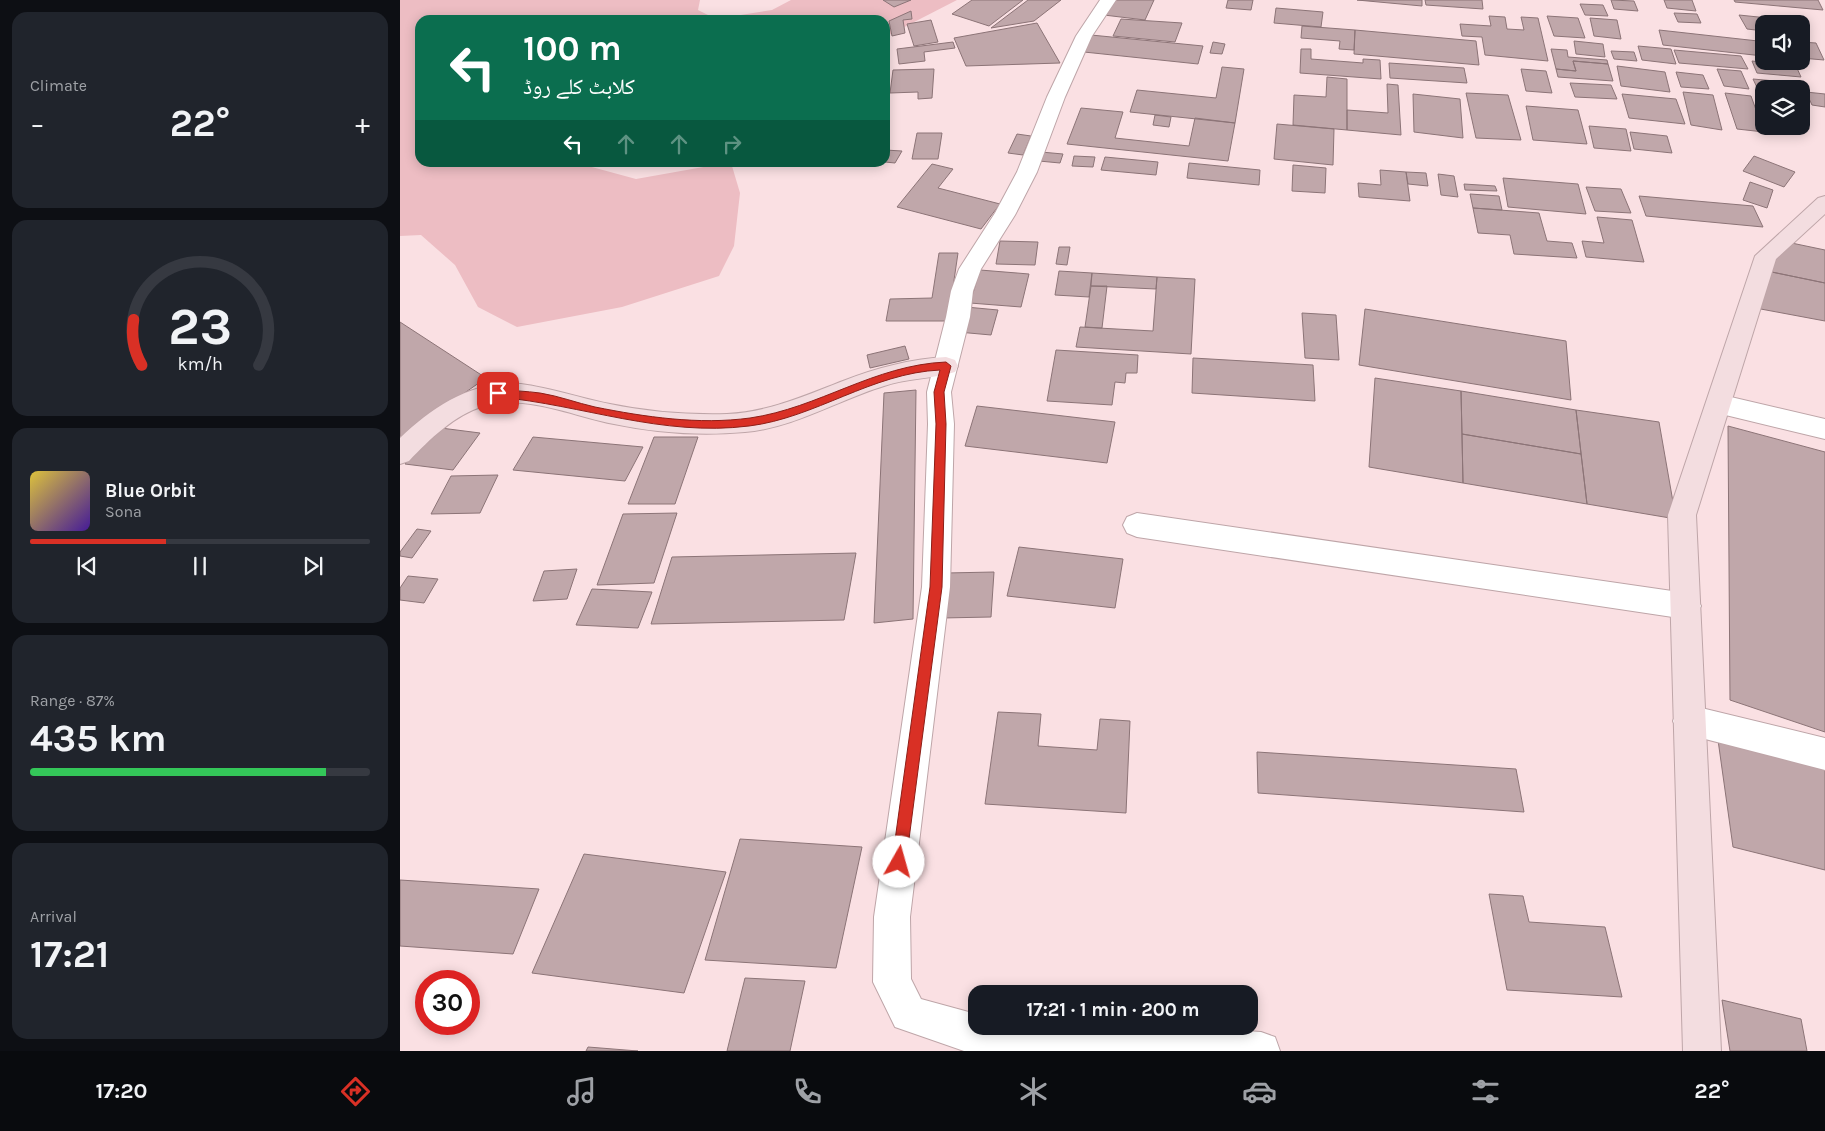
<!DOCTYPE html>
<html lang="en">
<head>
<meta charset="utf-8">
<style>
  :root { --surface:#171b24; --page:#20242c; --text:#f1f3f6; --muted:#9ea1a6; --line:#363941; --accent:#d93025 }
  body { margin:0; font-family:Karla,"Noto Naskh Arabic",sans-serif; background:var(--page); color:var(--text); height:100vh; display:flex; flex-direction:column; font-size:19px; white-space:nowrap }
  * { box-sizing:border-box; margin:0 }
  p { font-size:16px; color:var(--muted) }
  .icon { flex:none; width:28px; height:28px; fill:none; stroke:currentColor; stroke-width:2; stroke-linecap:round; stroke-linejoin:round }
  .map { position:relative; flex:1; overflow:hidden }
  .details { display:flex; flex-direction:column; gap:12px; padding:12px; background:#0d0f14; width:400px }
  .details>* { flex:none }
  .hud { position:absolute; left:15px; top:15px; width:475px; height:152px; border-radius:15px; box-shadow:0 2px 12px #0003; background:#0b6e4f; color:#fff; overflow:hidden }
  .tools { position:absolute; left:1355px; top:15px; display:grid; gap:10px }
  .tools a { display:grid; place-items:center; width:55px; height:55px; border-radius:10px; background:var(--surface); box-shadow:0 2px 12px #0003; font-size:25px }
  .speed { position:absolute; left:15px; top:970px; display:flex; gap:10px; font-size:25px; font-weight:700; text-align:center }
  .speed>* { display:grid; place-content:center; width:65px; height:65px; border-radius:50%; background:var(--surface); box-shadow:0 2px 12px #0003; line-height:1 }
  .speed .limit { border:8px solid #d22; background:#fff; color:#111 }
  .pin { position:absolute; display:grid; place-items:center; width:42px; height:42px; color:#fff; margin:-21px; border-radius:10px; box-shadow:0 2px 8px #0006 }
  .me { position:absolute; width:55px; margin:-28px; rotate:7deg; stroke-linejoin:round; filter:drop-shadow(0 0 4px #0008) }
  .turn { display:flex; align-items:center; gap:18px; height:105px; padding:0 25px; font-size:22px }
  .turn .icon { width:65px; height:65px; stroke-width:2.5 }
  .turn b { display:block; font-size:35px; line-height:42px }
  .lanes { display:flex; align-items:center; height:48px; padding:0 25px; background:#0003; justify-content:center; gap:25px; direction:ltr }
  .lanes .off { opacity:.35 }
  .big { font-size:38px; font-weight:700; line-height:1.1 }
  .details .tile { flex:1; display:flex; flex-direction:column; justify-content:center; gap:8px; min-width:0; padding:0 18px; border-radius:15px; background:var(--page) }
  .details .dial { align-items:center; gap:0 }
  .dial svg { height:130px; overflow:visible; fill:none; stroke:var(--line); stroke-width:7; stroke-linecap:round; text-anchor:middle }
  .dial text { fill:var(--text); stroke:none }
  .song { display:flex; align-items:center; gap:15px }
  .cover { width:60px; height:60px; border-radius:8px; background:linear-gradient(135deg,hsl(50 70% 55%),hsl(260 70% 35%)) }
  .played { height:5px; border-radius:2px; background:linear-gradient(90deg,var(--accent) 40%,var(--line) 40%) }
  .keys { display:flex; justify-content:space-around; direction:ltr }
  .heat { display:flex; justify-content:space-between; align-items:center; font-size:28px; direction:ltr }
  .charge { height:8px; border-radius:4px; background:linear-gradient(90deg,#34c759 87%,var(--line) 0) }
  .trip { position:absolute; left:568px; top:985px; width:290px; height:50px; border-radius:15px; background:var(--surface); box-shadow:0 2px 12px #0003; font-weight:700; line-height:50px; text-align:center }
  .tabs { display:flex; height:80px; justify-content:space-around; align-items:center; background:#090b0e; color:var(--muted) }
  .tabs .icon { width:35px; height:35px }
  .tabs .on { color:var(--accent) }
  .tabs b { font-size:22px; color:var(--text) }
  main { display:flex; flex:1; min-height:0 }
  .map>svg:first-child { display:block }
</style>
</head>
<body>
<main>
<section class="details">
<div class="tile"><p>Climate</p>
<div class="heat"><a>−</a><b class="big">22°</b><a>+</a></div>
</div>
<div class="tile dial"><svg viewBox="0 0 100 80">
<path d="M14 69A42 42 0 1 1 86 69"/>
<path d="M14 69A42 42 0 0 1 9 41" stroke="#d93025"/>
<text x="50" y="56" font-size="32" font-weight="700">23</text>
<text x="50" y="72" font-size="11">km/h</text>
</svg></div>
<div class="tile">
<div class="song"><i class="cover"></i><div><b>Blue Orbit</b><p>Sona</p></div></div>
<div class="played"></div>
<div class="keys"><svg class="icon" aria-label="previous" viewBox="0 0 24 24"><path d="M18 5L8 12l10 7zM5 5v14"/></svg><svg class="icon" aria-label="pause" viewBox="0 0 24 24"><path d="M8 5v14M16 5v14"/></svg><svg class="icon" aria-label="next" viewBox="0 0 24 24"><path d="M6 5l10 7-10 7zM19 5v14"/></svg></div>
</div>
<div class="tile"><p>Range · 87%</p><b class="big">435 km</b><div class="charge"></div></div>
<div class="tile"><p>Arrival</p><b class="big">17:21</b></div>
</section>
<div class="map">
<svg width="1425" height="1051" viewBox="0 0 1425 1051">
  <rect width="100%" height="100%" fill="#fae0e3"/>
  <path fill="#edbdc3" d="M0 0H300L298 10 316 19 372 10 391 0H557L485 37V20H20V162L177 163 236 179 309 166H332L340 193 334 246 319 276 222 307 117 327 78 307 55 265 21 235 0 236Z"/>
  <path fill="#c0a7aa" stroke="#8c7477" d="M483 0H511L494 7Z
    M572 0H623L589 26 552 14Z
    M628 0H661L634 21 591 28Z
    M711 0H754L745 20 704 15Z
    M828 0H853L851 10 826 8Z
    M957 0H1022V6Z
    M1025 0H1082L1083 9 1026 5Z
    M1211 0 1234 1 1238 11 1214 9Z
    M1264 0H1292L1296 11 1267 8Z
    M1334 0H1418L1423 10 1335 2Z
    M1180 4 1203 5 1208 16 1185 15Z
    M876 8 923 12 921 27 874 23Z
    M511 11 512 19 503 20 505 33 492 36 489 21Z
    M1274 13 1297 14 1301 23 1278 22Z
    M1339 15 1397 21 1399 24H1364V31L1347 29Z
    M1089 16 1105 17 1107 29 1124 30 1121 17 1138 18 1148 61 1085 55 1082 37 1062 36 1060 24 1091 26Z
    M1147 16 1178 18 1185 38 1154 36Z
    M1190 18 1217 20 1221 39 1194 36Z
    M721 19 782 23 775 42 713 36Z
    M531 20 538 42 514 46 507 24Z
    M637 23 660 63 566 66 554 38Z
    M902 26 955 30 954 50 939 49 940 41 901 38Z
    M955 30 1076 41 1079 65 954 54Z
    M1259 30 1358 41 1363 56 1263 45Z
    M691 35 803 46 798 64 684 52Z
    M1174 41 1203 44 1205 57 1176 54Z
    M553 42 555 48 524 52 525 61 499 64 497 49Z
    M813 42 825 44 822 54 810 53Z
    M1401 42 1416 43 1424 60 1401 58Z
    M1238 46 1271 49 1276 64 1242 60Z
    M901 49H911V59L963 63V59L980 60 981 79 900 73Z
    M1151 49 1167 50 1168 57 1207 60 1208 64 1173 61 1176 71 1156 69Z
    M1274 50 1341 56 1348 69 1279 63Z
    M1211 51 1234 52 1237 61 1214 59Z
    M1173 61 1208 64 1213 81 1158 77 1156 69 1176 71Z
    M1352 61 1396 66 1401 77 1357 73Z
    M989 63 1064 68 1067 83 990 78Z
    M1217 66 1265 72 1270 92 1221 86Z
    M822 67 844 69 835 123 730 112 737 90 816 98Z
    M534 69 532 98 518 99V92L490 93 493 70Z
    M1121 69 1146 71 1152 93 1126 91Z
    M1317 69 1341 71 1349 89 1324 86Z
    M1276 72 1303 75 1309 89 1281 87Z
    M927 77 947 79V130L893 125 894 95 926 97Z
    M1353 79 1386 82 1389 89H1364L1363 100Z
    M1170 83 1211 85 1217 99 1175 97Z
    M987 84 998 85 1001 135 947 130V110L988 113Z
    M1283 92 1313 95 1322 130 1291 125Z
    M1406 92 1425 94V107L1412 105Z
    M1066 93 1108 95 1121 140 1076 138Z
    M1325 93 1351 96 1364 132 1337 129Z
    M1013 94 1060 99 1063 138 1014 132Z
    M1222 94 1276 99 1285 124 1229 118Z
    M1126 106 1178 110 1187 144 1133 140Z
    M681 108 723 112 715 138 789 146 795 118 835 123 828 161 667 144Z
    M755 115 771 117 769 127 753 125Z
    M877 124 934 129 933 165 874 159Z
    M1189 126 1226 129 1231 151 1194 148Z
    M1230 132 1267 136 1272 153 1234 149Z
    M517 133H542L538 159H512Z
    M617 134 631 136 623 155 608 153Z
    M485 150 502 151 495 163 485 162Z
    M641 152 663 154 660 163 639 161Z
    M674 156 695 157 693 167 672 166Z
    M1354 156 1395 172 1384 187 1343 171Z
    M705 157 758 162 756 175 701 170Z
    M789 163 860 170 859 185 787 178Z
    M532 164 553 169 538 188 600 204 581 229 497 207Z
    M893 165 926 168 925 193 892 191Z
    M980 170 1006 172 1010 201 959 197 958 183 981 185Z
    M1006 172 1026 173 1028 186 1008 184Z
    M1038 174 1054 176 1058 197 1041 195Z
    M1103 178 1178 184 1186 214 1108 207Z
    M1350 182 1373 190 1367 208 1343 200Z
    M1064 184 1095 186 1097 191 1065 190Z
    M1186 187 1221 189 1231 213 1195 211Z
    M1070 194 1099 196 1102 210 1073 208Z
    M1239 196 1353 206 1363 227 1246 216Z
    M1073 208 1139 213 1147 241 1172 243 1177 258 1114 254 1110 235 1078 233Z
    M1197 217 1232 220 1244 262 1186 257 1182 241 1204 243Z
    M600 241 638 242 635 265 596 264Z
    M1382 241 1425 250V283L1362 270Z
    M659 247H670L667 265 656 264Z
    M539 253H558L548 321H486L490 299 532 298Z
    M580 270 629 274 621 307 570 303Z
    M1362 270 1425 283V321L1350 307Z
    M659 271 692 273 689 297 655 295Z
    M692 273 757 277 756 289 691 286Z
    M757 277 795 279 791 354 676 347 680 327 753 331Z
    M691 286H707L702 328 685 327Z
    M566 307 598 310 591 335 558 332Z
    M965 309 1166 341 1171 400 959 365Z
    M902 313 936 315 939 360 905 358Z
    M0 322 86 378 0 438Z
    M505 346 509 359 470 368 467 355Z
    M656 350 738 355 737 373H726L725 383 715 382 712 405 647 401Z
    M793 358 913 365 915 401 792 393Z
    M975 378 1061 391 1063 483 969 467Z
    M516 390 513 619 474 623 484 393Z
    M1061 391 1176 410 1181 454 1062 434Z
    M577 406 715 422 707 463 565 446Z
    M1176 410 1259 422 1276 519 1187 504Z
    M1328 426 1425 452V732L1330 700Z
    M33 427 80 433 53 470 5 464Z
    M1062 434 1181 454 1187 504 1063 483Z
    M133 437 243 447 225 481 113 470Z
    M254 437H298L275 504H228Z
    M98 475 80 513 31 514 51 476Z
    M277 513 254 583 197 585 223 514Z
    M17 529 31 531 12 558 0 556V552Z
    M619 547 723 559 715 608 607 596Z
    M456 553 444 620 251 624 272 557Z
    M177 569 167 599 133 601 144 571Z
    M594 572 591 617 542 618 546 573Z
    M8 576 38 579 24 603 0 600V588Z
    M192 589 252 592 238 628 176 625Z
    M598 712 641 714 638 746 697 750 700 719 730 721 726 813 585 804Z
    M1318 740 1425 766V870L1333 847Z
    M857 752 1116 769 1124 812 858 793Z
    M340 839 462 847 436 968 305 960Z
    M184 854 326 872 284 993 132 973Z
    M0 880 139 889 113 954 0 946Z
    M1089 894 1123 896 1129 922 1205 927 1222 997 1107 990Z
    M345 978 405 981 390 1051H327Z
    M1322 1000 1401 1019 1407 1051H1330Z
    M188 1047 238 1051H186Z"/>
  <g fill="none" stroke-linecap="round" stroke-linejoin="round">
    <defs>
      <path id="street" d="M700 0H716L692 36 665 97 637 172 615 215 581 269 573 291 570 317 551 392 554 424 550 587 510 917 511 979 521 999 576 1014V1026H773L861 1032 875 1037 880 1051H564L495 1027 473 982 474 917 522 587 528 424 527 392 546 317 551 291 559 269 595 213 617 172 647 97 676 36Z
        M1318 394 1425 419V439L1309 411 1306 404 1309 397Z
        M737 513 1286 593 1296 597 1301 606 1296 615 1286 619 737 537 727 533 723 525 727 517Z
        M1289 705 1425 738V770L1278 732 1273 721 1278 710Z"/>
      <path id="secondary" d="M1425 196V214L1376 259 1296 515 1321 1051H1283L1268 515 1355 256 1418 198Z
        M546 357 555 360 558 366 555 372C532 379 507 378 484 386 438 400 394 428 345 432 301 436 257 433 214 424 172 416 127 394 84 406 54 415 30 439 9 461L0 464V438C32 407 74 379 121 384 151 388 180 398 210 404 248 412 288 415 327 414 369 412 404 396 443 381 476 368 510 359 546 357Z"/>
    </defs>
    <use href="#street" stroke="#bea5a8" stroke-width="2"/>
    <use href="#secondary" stroke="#bea5a8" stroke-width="2"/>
    <use href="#street" fill="#fff" fill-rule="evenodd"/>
    <use href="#secondary" fill="#f3dde0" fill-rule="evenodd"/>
  </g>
  <path fill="#d93025" stroke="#8d1f18" d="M546 362 551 366 544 392 546 424 542 587 506 862 504 867 499 870 494 867 492 862 530 587 536 424 534 392 540 370C472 373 415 418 349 426 262 437 183 405 98 397L93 393 98 389C112 391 126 391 140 393 159 396 177 403 195 407 245 417 299 425 350 418 419 408 474 365 546 362Z"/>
</svg>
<div class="tools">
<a><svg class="icon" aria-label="sound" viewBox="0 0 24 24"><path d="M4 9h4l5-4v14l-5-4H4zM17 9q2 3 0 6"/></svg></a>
<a><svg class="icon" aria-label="layers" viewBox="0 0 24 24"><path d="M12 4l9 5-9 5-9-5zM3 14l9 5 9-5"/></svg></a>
</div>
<div class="speed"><div class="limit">30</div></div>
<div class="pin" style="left:98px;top:393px;background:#d93025"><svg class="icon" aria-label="arrive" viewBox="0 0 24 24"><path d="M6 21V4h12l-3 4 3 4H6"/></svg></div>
<svg class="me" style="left:499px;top:862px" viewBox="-20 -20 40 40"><circle r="19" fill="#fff"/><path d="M0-13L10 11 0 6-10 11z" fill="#d93025"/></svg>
<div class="trip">17:21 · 1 min · 200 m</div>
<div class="hud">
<div class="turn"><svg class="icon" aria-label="left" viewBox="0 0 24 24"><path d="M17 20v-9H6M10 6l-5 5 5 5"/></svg><div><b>100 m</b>کلابٹ کلے روڈ</div></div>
<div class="lanes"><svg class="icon" aria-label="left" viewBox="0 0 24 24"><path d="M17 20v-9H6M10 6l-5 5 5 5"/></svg><svg class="icon off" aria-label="ahead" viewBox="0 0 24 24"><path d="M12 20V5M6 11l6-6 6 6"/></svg><svg class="icon off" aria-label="ahead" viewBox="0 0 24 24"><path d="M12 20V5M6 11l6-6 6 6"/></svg><svg class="icon off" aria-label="right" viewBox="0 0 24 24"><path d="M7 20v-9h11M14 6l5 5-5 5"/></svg></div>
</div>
</div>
</main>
<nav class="tabs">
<b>17:20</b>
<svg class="icon on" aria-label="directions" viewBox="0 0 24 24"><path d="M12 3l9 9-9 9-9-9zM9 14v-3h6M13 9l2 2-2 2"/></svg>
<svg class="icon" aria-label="music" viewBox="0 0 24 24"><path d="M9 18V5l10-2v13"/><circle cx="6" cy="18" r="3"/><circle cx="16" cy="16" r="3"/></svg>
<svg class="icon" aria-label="phone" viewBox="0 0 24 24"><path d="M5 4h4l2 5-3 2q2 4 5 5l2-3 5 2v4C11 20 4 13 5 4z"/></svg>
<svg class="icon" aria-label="climate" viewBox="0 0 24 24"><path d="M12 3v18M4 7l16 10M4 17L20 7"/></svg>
<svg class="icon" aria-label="car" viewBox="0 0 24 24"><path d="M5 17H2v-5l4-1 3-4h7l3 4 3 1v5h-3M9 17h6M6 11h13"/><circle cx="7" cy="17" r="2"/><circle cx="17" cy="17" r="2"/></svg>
<svg class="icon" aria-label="filters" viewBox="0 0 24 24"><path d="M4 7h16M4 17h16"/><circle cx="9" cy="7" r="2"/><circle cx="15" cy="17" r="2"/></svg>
<b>22°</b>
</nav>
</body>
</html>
